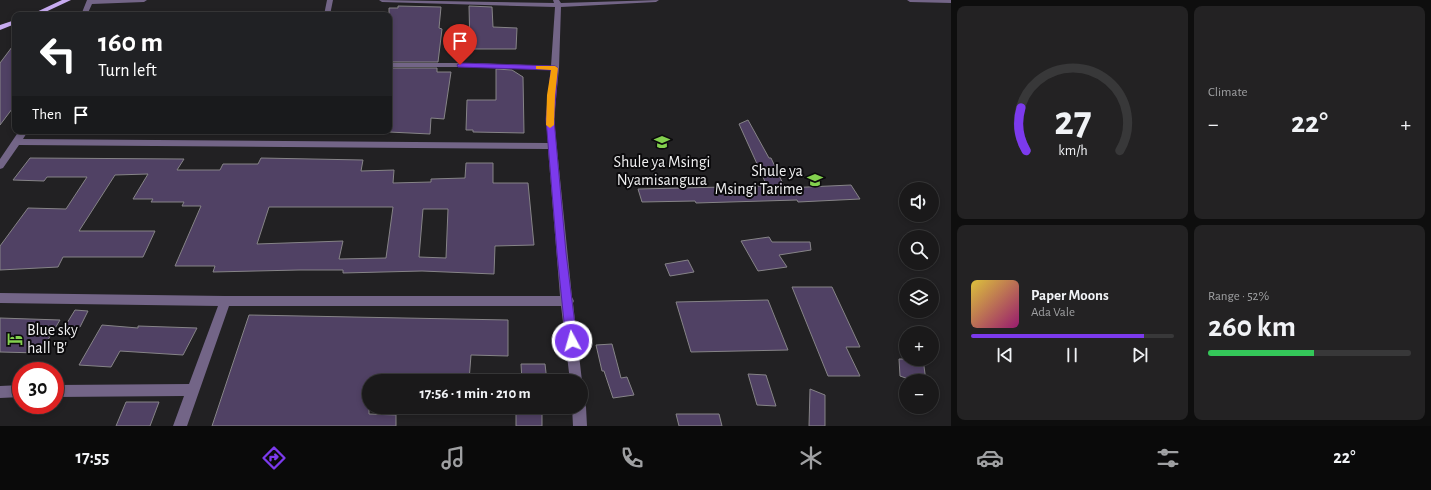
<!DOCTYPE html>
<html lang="en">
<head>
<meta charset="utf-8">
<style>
  :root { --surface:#1a191a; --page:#232223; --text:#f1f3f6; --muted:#9fa0a2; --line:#383839; --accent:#7c3aed }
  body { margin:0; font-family:"Alegreya Sans",sans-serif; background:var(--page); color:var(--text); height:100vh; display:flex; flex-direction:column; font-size:15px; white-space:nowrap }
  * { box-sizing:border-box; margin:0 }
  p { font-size:13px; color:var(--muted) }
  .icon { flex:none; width:22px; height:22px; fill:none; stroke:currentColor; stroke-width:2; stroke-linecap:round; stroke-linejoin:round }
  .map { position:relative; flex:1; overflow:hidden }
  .details { display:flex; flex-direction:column; gap:6px; padding:6px; background:#0e0e0e; width:480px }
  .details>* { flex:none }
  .hud { position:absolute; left:12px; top:12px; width:380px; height:122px; border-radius:8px; box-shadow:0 2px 6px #0003,0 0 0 1px var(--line); background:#202124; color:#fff; overflow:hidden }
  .controls { position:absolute; left:899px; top:182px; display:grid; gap:8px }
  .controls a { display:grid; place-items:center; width:40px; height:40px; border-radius:50%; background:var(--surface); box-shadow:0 2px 6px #0003,0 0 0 1px var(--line); font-size:20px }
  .speed { position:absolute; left:12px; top:362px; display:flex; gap:8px; font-size:20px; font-weight:700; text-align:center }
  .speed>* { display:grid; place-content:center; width:52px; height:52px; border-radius:50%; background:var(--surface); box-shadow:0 2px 6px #0003,0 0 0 1px var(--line); line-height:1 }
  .speed .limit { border:6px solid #d22; background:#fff; color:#111 }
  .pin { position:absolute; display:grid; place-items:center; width:34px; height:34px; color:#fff; margin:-41px -17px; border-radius:50% 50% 50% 0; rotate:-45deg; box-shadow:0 0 4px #0007 }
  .pin .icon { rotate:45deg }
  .me { position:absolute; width:44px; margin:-22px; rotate:354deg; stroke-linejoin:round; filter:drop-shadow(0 0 3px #0008) }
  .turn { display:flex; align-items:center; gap:14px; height:84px; padding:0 20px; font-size:18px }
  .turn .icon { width:52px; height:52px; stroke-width:2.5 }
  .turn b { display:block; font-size:28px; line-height:34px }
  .then { display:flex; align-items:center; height:38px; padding:0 20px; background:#0003; gap:8px; font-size:15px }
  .big { font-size:30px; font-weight:700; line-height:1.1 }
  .details .widget { flex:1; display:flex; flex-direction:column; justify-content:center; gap:6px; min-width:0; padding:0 14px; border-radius:8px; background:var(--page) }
  .details .dial { align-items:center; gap:0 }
  .dial svg { height:104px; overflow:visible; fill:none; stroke:var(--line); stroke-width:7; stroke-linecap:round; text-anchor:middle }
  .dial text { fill:var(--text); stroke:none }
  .song { display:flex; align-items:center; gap:12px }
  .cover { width:48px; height:48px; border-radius:6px; background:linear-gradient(135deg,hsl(50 70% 55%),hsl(320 70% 35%)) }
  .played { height:4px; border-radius:2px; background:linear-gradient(90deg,var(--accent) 85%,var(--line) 85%) }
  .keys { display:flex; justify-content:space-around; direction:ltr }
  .heat { display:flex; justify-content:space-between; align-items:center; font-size:22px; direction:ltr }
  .charge { height:6px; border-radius:3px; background:linear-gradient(90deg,#34c759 52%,var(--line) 0) }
  .details .tiles { flex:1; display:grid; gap:6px; grid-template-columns:repeat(2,1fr) }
  .trip { position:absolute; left:362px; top:374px; width:226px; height:40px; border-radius:20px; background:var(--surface); box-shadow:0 2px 6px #0003,0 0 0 1px var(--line); font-weight:700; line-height:40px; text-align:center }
  .tabs { display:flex; height:64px; justify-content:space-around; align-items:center; background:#0a0a0a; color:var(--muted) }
  .tabs .icon { width:28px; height:28px }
  .tabs .active { color:var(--accent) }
  .tabs b { font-size:18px; color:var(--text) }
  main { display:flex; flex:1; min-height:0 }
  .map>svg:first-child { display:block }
</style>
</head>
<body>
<main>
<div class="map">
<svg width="951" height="426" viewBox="0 0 951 426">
  <rect width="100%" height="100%" fill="#222123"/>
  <path fill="#504164" stroke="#868487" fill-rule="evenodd" d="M398 6 441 7 439 28 442 29 438 62H389V8H398Z
    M469 6 492 7 493 27 517 28 516 49H470Z
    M15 43V105L0 125V63Z
    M389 68H437V72H451L444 119 431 118 430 134 389 132Z
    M496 69 512 70 523 77 524 133 473 132V130H466L467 100H496Z
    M748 120 769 158H771L785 188 851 185 860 199 798 202 797 200 696 203 695 201 642 202 638 189 767 186 739 124Z
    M30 158 184 159 177 170H220L223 164H258L261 158 363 160 361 171 394 170 393 183 431 182V179L465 178 466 163H493V183H528L534 245 495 246 494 274 422 271 343 273V270H299L213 272 215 266H175L201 206H182L184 202H151L153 199H133L148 174 115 175 79 231H155L143 257H63L58 267 0 270V246L28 208 66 209 87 177H47L44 181 13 180ZM269 207H393L386 258 339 259 343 241 257 244ZM423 209H448L446 258 419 257Z
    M769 237 772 242H810L811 250 779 255 787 267 758 271 741 241Z
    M688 260 694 272 670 276 665 264Z
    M792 287H832L860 347H846L860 376H828Z
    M768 300 788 350 691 352 676 302Z
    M75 310 88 311 80 327 64 328Z
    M249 315 508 320V356L471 355 469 381H369V414L396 415V426H212Z
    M0 318 60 320 40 353 0 352Z
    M102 325 138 328V326L197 328 183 355 120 351 111 367 79 365Z
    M612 344 621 378 627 377 634 395 613 398 604 371H602L596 345Z
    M899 359H923L926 381H914L900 376Z
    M521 364H545L547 381H522Z
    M748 374 766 375 776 406 757 405Z
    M810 389 825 395V426H809Z
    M126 402H159L150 426H116Z
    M516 407H542V426H516Z
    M676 414H719L722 426H679Z"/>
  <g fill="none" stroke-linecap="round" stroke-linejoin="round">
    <path fill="#736587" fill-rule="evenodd" d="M87 0H147L144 2 92 4 87 15H81Z
      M327 0H333L330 15H324Z
      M379 0 554 3 553 0H559L561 3 659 0 656 2 561 7 559 68 554 119 572 297 574 301 573 303 582 381 581 384V381H570L561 306H229L187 426H173L184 396 55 397V385L189 384 218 306 0 303V293L225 296H560L548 149 19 145 3 168 0 169V159L19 131H28L23 139 548 143 546 119 551 70 474 67H389V63H474L551 66 555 7 382 2Z
      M907 0H951V3L910 2Z
      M21 385V397L0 398V386Z
      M581 401 584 402 586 407 587 426H573L572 407H581Z"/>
    <path fill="#c7aaf0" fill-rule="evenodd" d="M62 0H71L39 15H30Z
      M15 20V24L0 30V25Z"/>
  </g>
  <path fill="#7c3aed" stroke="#51269a" d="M460 63 555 66 558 68 554 119 566 253 577 341 576 345 572 346 568 345 566 341 557 253 546 119 551 70 458 67 457 65Z"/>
  <path fill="#f59e0b" d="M536 66H555L558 68 555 95 554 125 550 128 546 125 547 95 551 70 536 69Z"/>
  <defs>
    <symbol id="school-bare" viewBox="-9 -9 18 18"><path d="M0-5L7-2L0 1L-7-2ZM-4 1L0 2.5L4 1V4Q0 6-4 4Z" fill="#83d04e" stroke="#0b0a0c" stroke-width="2.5" paint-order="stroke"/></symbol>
    <symbol id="hotel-bare" viewBox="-9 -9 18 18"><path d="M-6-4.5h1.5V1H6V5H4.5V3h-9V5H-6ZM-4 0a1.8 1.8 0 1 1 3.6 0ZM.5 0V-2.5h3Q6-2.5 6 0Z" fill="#83d04e" stroke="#0b0a0c" stroke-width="2.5" paint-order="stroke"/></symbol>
  </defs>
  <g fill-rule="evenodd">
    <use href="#school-bare" x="651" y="131" width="22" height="22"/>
    <use href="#school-bare" x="804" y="169" width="22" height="22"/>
    <use href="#hotel-bare" x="4" y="328" width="22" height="22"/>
  </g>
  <g text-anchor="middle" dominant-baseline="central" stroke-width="4" stroke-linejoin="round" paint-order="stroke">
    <g font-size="16" fill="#f0f0f1" stroke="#0b0a0c">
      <text x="662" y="162">Shule ya Msingi<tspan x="662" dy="18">Nyamisangura</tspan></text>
      <text x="803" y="171" text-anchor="end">Shule ya<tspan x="803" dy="18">Msingi Tarime</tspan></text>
      <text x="27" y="330" text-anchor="start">Blue sky<tspan x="27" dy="18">hall 'B'</tspan></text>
    </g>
  </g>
</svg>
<div class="controls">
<a><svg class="icon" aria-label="sound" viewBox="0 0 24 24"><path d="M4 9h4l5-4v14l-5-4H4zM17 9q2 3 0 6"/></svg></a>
<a><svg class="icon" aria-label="search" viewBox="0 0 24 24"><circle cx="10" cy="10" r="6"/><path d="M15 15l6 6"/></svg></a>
<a><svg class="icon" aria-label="layers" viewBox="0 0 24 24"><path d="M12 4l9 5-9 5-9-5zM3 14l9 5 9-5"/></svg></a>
<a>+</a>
<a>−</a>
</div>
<div class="speed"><div class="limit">30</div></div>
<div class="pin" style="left:460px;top:65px;background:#d93025"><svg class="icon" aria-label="arrive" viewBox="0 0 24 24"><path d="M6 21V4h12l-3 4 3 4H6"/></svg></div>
<svg class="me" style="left:572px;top:341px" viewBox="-20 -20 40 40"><circle r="17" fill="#7c3aed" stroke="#fff" stroke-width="3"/><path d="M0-11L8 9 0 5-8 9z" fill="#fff"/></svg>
<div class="trip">17:56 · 1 min · 210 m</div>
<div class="hud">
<div class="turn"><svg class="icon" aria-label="left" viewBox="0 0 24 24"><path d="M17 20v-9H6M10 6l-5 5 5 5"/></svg><div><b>160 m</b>Turn left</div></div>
<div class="then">Then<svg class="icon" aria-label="arrive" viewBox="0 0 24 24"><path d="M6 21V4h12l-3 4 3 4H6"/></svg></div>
</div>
</div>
<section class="details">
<div class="tiles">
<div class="widget dial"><svg viewBox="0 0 100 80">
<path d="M14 69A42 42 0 1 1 86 69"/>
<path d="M14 69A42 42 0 0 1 10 36" stroke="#7c3aed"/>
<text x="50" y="56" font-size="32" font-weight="700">27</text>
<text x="50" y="72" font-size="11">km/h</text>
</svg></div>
<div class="widget"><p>Climate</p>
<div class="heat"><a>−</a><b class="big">22°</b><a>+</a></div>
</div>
<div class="widget">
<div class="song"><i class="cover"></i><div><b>Paper Moons</b><p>Ada Vale</p></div></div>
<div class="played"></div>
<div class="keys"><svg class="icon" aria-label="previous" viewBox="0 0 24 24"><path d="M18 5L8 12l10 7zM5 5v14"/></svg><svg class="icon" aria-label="pause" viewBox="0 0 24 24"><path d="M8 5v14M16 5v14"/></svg><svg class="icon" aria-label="next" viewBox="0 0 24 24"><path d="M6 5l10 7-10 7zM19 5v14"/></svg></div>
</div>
<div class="widget"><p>Range · 52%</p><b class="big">260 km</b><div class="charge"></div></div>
</div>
</section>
</main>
<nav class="tabs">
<b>17:55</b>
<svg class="icon active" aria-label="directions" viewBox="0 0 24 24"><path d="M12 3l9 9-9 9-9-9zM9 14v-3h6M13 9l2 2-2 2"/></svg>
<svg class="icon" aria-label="music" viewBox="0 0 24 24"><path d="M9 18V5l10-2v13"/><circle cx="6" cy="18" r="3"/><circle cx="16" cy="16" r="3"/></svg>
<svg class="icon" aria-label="phone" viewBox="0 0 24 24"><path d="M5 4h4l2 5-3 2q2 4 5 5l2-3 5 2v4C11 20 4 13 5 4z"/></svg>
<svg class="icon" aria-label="climate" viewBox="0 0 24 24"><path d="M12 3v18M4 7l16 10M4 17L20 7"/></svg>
<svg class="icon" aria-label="car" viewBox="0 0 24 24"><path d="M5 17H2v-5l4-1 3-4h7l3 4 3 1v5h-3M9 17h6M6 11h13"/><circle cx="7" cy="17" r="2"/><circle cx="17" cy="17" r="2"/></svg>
<svg class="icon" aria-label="filters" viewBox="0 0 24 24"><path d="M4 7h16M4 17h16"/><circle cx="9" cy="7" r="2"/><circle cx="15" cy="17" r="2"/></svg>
<b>22°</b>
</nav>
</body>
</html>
